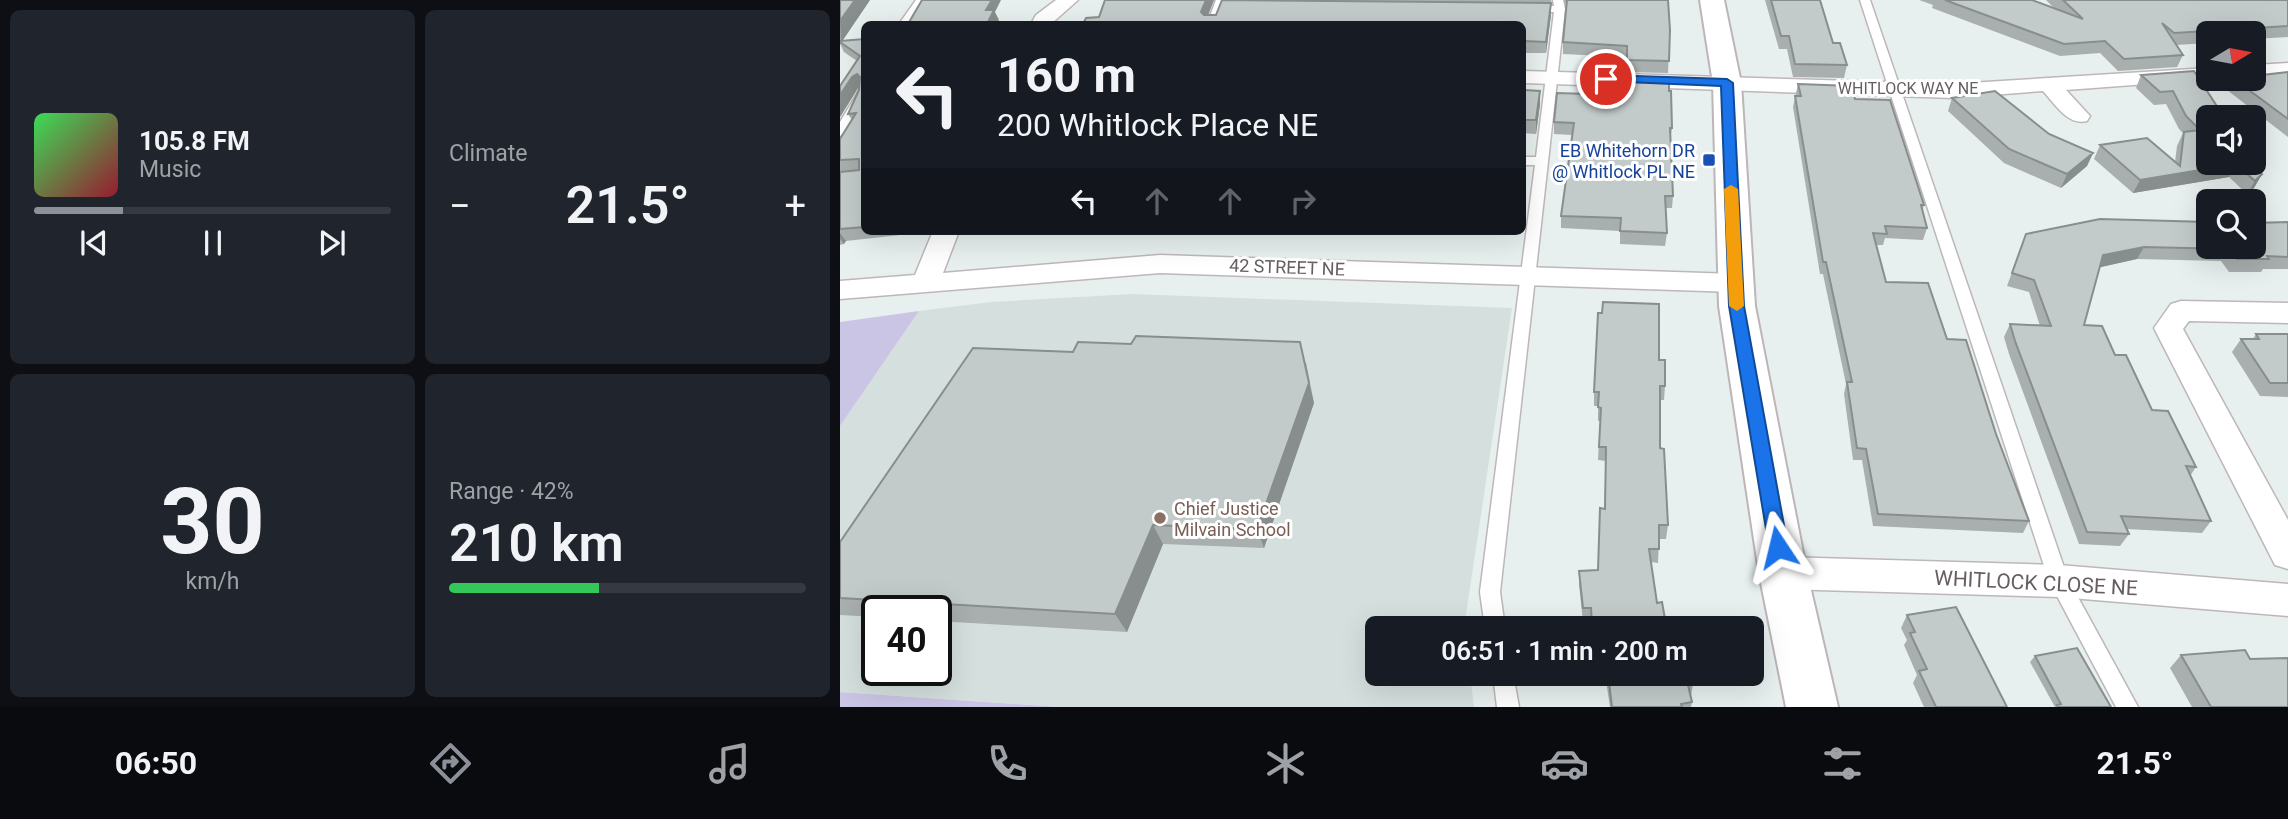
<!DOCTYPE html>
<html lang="en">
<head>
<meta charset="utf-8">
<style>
  :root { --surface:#171b24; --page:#20242c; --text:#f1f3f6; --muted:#9ea1a6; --line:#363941; --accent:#8c9099 }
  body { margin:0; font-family:Roboto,sans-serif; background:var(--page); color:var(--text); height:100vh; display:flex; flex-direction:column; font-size:26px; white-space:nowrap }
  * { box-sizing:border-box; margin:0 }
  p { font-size:23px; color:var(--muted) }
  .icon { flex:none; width:38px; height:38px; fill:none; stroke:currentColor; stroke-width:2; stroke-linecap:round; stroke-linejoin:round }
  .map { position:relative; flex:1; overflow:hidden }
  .panel { display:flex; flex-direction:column; gap:10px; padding:10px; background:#0d0f14; width:840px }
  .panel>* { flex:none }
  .top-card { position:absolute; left:21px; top:21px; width:665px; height:214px; border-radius:10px; box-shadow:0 7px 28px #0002; background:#171b24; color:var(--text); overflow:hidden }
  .needle { width:46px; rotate:80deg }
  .buttons { position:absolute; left:1356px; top:21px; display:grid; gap:14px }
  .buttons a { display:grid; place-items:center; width:70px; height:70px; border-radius:10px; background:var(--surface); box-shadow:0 7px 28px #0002; font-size:35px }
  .speed { position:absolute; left:21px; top:595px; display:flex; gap:14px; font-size:35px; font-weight:700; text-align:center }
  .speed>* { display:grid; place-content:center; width:91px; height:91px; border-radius:50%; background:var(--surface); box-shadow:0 7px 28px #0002; line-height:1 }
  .speed .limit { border:4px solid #111; border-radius:10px; background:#fff; color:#111 }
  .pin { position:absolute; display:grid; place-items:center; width:60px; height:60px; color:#fff; margin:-30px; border:4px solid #fff; border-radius:50%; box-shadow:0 2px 7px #0007 }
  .me { position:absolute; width:77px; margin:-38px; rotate:350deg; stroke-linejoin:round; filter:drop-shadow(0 0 5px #0008) }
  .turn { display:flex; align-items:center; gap:24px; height:147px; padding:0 21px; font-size:32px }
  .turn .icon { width:91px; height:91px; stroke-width:2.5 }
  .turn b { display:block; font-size:49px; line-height:60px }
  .lanes { display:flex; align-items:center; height:66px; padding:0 21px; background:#0003; justify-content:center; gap:35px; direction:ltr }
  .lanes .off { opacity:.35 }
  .big { font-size:52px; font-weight:600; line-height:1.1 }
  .panel .widget { flex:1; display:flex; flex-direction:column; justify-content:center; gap:10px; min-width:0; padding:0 24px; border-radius:10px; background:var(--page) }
  .panel .dial { align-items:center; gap:0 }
  .dial b { font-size:91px; line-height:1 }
  .song { display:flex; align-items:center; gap:21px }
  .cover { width:84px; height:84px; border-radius:10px; background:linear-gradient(135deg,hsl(130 70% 55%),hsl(350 70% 35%)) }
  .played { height:7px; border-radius:4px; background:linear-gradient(90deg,var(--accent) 25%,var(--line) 25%) }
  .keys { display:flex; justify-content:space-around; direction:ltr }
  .heat { display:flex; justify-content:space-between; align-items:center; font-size:38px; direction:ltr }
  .charge { height:10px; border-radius:5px; background:linear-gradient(90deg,#34c759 42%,var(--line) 0) }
  .panel .tiles { flex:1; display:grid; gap:10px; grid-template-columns:repeat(2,1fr) }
  .trip { position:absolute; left:525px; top:616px; width:399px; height:70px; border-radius:10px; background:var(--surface); box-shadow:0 7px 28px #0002; font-weight:600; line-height:70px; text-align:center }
  .menu { display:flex; height:112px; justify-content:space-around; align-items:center; background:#090b0e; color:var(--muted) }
  .menu .icon { width:49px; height:49px }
  .menu .active { color:var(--accent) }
  .menu b { font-size:32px; color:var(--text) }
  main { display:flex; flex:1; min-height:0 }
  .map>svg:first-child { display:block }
</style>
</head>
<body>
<main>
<section class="panel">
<div class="tiles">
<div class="widget">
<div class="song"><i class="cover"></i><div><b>105.8 FM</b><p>Music</p></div></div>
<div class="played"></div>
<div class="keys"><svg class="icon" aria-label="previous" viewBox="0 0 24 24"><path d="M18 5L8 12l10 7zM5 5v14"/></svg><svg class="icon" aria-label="pause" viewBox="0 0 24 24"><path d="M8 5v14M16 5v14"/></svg><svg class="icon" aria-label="next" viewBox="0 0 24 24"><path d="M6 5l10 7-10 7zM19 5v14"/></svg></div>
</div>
<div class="widget"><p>Climate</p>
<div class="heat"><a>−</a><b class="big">21.5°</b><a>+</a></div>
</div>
<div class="widget dial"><b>30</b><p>km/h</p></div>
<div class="widget"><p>Range · 42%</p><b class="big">210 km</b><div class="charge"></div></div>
</div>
</section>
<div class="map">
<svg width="1448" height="707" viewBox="0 0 1448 707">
  <rect width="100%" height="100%" fill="#e7f0ef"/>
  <path fill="#d5e0de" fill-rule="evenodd" d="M292 294 672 308 624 628H537V674H630L634 707H220L0 692V426L79 311 151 302ZM37 611H96V670H37Z"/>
  <path fill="#cac5e5" d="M79 311 0 426V322Z
    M0 692 220 707H0Z"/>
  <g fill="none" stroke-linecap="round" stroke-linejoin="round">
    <defs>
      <path id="lane" d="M76 0H86L69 24H59Z
        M376 0H386L377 24H367Z
        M713 0H723L725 9 660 592 665 628H645L640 592 695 165H682V157H696L714 12H690L685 9 690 6H714Z
        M1020 0H1030L1228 579 1298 707H1276L1209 581Z
        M24 88C25 102 14 129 0 136V122L20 89Z
        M653 674H673L679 707H657Z"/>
      <path id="street" d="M216 0H238L211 24H191L196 15Z
        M1448 63V75L1414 77V65Z
        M1368 68V79H1375L1226 90 1250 116 1247 121C1228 126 1215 104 1203 91L1113 98 682 83V71L1113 84Z
        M93 231H119L103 273 320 255 895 274 905 277 909 283 905 289 895 292 320 273 0 299V281L75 275Z
        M1341 301 1448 303V323L1349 321 1343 329 1448 520V569L1435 565 1314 328 1331 304Z
        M943 557 1219 565 1448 584V616L1219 597 943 589 930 584 925 573 930 562Z"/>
      <path id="secondary" d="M860 0H884L901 83 915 306 967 573 998 707H946L919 573 879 306 873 83Z"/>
    </defs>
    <use href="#lane" stroke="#bdb7b8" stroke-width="3"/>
    <use href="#street" stroke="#bdb7b8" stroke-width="3"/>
    <use href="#secondary" stroke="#bdb5b8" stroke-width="4"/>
    <use href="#lane" fill="#fff" fill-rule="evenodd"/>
    <use href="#street" fill="#fff" fill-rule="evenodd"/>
    <use href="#secondary" fill="#fff" fill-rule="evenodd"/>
  </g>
  <path fill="#a8afae" d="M0 0H30L2 41 24 39V231H62L60 235 6 241 4 244 0 245V139L12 120 8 114 19 87 18 88 0 117V86L17 61 4 52 0 44Z
    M265 0H374L368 15 711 3V15L706 53H682V24L259 17Z
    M388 0H711V3Z
    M724 0H828L830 30 828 73 786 72 787 57 723 54V42L727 7Z
    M925 0H980L993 43 1007 65 1004 78 953 77 947 49H939Z
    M1079 0H1192L1215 9 1206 0H1448V37L1414 39V33H1368V43L1336 45 1343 55 1337 67 1278 71 1260 53 1220 56 1092 8 1093 5Z
    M1354 71 1422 174 1414 188 1407 194 1389 177 1293 193 1254 159 1260 145 1335 162 1337 146 1343 133 1339 129 1326 104 1314 105 1296 88 1301 75Z
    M1448 72V137L1387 90 1393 79H1414Z
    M958 84 1015 99 1084 205 1082 211 1087 228 1083 240 1045 238 1043 245H1036L1046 282 1107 339 1156 434 1189 521 1183 533 1033 526 1022 460H1013L1004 394 1006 384 983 274H980L953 107Z
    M682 90 700 104 696 134 682 133Z
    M829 91 832 128 830 140 833 196 832 208H826L827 233 825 246 780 244V231L721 228V216L733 135 714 134V122L785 95Z
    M1112 98 1209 134 1253 153 1247 166 1221 188 1164 163 1108 111Z
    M1448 222V269H1423L1421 272H1389L1381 261 1297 259 1260 267 1244 325 1275 355 1312 410 1356 467 1350 476 1371 521 1362 533 1287 529 1289 534 1280 546 1239 544 1169 354 1164 337 1170 324 1200 326 1189 292 1167 286 1186 234 1368 247Z
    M1416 334H1448V397L1420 396 1392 352 1401 339H1413Z
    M819 360 825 386 824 400H820V448L828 525 826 539H819L818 563 811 562 817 603 825 619 833 628H751L750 621H743L739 585V571L758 570 764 509 766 461 758 460 760 421H758V406H754V392Z
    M466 362 474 403 424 548 323 544 287 632 96 621V611H37V617L0 615V542Z
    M1067 615 1167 707H1084L1073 683 1077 675 1064 645 1067 640 1061 628Z
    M1341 655 1410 659 1448 707H1352L1330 668Z
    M1195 656 1271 707H1215L1190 662Z
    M765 674H851L853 684 851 696 852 702 851 707H770Z"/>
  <path fill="#888e8d" d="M15 0H30L1 43 0 21Z
    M152 0H161L155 12 159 20 157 24H147L146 10Z
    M366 0H374L365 23 361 12Z
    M711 3V15L706 53V42Z
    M17 74 23 85 18 88 0 117V95L12 77Z
    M700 91V104L696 134V120Z
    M1253 153 1247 166 1221 188 1227 174Z
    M1396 164 1389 177 1293 193 1300 180Z
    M1422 174 1414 188 1407 194 1415 181Z
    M0 233 6 241 4 244 0 239Z
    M1304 247 1297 259 1257 268 1263 255Z
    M460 342 474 403 424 548 417 529Z
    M313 525 323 544 287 632 275 614Z"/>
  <path fill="#c3cbca" stroke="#888e8d" stroke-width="2" d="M0 0H15L0 21Z
    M82 0H152L146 10H154L147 24H68Z
    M265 0H366L361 12 364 15H376L382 0 711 3 706 42 682 41V24H243L246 18 259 17Z
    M727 0H828L830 30 829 61 787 60V46L723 42Z
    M931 0H980L993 43H1000L1007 65 955 64 949 36H941Z
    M1105 0H1192L1243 19 1223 0H1448V26L1334 33 1322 23 1343 55 1284 59 1265 41 1224 44Z
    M24 39V227L0 229V172L19 170V159L0 160V139L16 113 8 114 19 90 20 77 17 74 12 77 0 95V86L20 56 0 42V41Z
    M1354 71 1384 117H1368V163L1414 162 1422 174 1415 181 1396 164 1300 180 1260 145 1307 138 1340 166 1344 132 1360 130 1346 116 1333 91 1320 92 1301 75Z
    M1448 72V119L1394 79H1414V76Z
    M786 78 829 79V91H831L832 128H830L833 196H825L827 233 780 231 781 218 721 216 734 123 714 122 717 93 785 95Z
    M958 84 1012 86 1015 99 1050 100 1084 205H1081L1087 228 1045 226 1047 234 1033 233 1046 282 1088 283 1107 339 1126 340 1156 434 1189 521 1038 514 1026 449 1017 448 1007 382H1012L986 262H983L955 96H961Z
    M682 90 700 91 696 120H682Z
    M1155 91 1209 134 1253 153 1227 174 1169 149 1112 98Z
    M1260 219 1368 222V247H1414V223L1448 222V257L1427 256 1429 259H1397L1389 249 1304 247 1263 255 1244 325 1262 326 1275 355H1286L1312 410 1328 411 1356 467 1346 466 1371 521 1281 516 1289 534 1247 532 1175 341 1170 324 1211 326 1194 280 1172 273 1186 234Z
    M763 302 819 304V360H825V386H820V448L824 449 828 525H819V549H809L817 603 822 602 825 619H831L833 628H757V625H752L751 608H743L739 571 758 570 760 508 765 509 766 447H759L761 408 758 407 759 392H754L758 313H762Z
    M1416 334H1448V383H1430L1401 339H1419Z
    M296 336 460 342 469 383 417 529 313 525 275 614 0 598V542L133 348 233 352 238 342 291 344Z
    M1116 607 1167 707H1096L1079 671 1087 669 1070 633 1075 632 1067 615Z
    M1237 648 1271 707H1218L1217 705 1221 704 1195 656Z
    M1405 650 1410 659 1448 658V707H1371L1341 655Z
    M768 674H851L853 684 848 685 852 702 841 704 842 707H772Z"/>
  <path fill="#1a73e8" stroke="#114b97" stroke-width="2" d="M766 75 887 79 893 83 904 306 948 547 945 552 938 555 931 552 929 547 889 306 881 86 762 81 760 79Z"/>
  <path fill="#f59e0b" d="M891 185 898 189 904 306 897 311 889 306 884 189Z"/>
  <rect fill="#1a4fb4" stroke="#fff" stroke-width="2.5" x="862" y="153" width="14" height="14" rx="3.5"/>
  <circle fill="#8d6e63" stroke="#fff" stroke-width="2.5" cx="320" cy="518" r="7"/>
  <g text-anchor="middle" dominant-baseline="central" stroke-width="6" stroke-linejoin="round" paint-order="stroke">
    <g font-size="16" fill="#665e61" stroke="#fff">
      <text x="1068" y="88">WHITLOCK WAY NE</text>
    </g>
    <g font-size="18" fill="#164399" stroke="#fff" text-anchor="end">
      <text x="855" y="150">EB Whitehorn DR<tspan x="855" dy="21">@ Whitlock PL NE</tspan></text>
    </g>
    <g font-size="18" fill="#665e61" stroke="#fff">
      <text transform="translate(447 267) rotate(2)">42 STREET NE</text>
    </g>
    <g font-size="18" fill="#785e54" stroke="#fff" text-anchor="start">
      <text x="334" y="508">Chief Justice<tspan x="334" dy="21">Milvain School</tspan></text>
    </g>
    <g font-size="21" fill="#665e61" stroke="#fff">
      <text transform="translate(1196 583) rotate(3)">WHITLOCK CLOSE NE</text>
    </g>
  </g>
</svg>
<div class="buttons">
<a><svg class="needle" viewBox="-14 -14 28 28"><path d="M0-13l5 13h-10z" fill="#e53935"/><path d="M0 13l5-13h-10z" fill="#9ea1a6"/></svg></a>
<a><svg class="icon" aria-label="sound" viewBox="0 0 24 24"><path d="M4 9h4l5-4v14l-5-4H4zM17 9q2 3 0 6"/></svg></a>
<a><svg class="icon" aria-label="search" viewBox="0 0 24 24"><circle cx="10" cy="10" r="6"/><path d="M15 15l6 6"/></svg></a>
</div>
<div class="speed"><div class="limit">40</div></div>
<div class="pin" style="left:766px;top:79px;background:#d93025"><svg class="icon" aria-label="arrive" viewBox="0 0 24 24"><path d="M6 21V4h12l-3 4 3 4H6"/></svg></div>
<svg class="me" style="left:938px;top:547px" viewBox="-20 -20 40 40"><path d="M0-17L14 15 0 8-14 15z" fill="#1a73e8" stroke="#fff" stroke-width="4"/></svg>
<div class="trip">06:51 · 1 min · 200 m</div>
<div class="top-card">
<div class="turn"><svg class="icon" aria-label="left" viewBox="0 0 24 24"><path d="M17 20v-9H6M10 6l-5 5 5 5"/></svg><div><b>160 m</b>200 Whitlock Place NE</div></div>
<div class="lanes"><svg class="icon" aria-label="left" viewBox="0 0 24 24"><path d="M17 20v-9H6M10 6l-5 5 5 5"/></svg><svg class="icon off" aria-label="ahead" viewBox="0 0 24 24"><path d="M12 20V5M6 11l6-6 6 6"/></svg><svg class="icon off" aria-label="ahead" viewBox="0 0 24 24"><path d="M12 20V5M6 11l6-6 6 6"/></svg><svg class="icon off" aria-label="right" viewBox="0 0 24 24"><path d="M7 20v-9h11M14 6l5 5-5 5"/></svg></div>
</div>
</div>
</main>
<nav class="menu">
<b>06:50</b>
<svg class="icon active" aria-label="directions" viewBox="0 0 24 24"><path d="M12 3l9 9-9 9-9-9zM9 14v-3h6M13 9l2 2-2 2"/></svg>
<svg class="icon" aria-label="music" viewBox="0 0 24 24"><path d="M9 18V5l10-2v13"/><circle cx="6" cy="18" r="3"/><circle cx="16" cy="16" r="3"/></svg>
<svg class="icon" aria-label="phone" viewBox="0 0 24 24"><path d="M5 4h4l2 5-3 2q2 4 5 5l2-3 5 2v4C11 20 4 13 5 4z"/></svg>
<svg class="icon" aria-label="climate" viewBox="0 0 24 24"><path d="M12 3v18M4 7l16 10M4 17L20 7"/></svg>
<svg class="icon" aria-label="car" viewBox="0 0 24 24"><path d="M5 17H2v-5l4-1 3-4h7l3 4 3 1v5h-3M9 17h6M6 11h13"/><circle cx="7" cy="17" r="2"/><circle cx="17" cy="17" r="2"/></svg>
<svg class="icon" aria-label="filters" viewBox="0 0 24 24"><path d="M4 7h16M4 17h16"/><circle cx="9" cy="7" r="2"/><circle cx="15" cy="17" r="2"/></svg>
<b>21.5°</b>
</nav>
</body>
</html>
